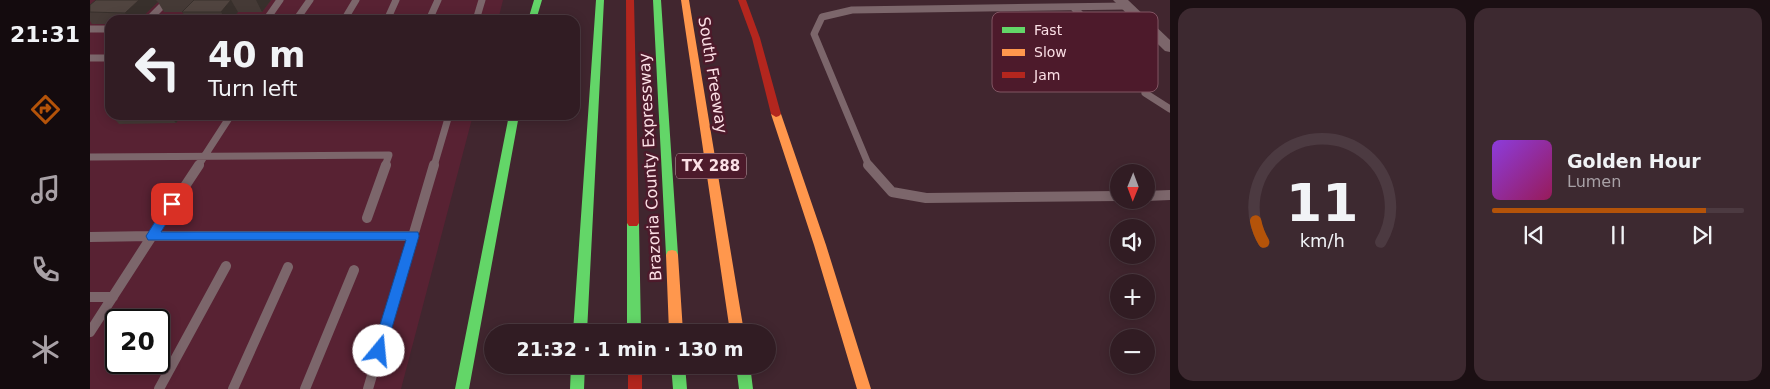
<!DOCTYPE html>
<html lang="en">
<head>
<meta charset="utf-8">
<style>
  :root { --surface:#311c23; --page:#3d2930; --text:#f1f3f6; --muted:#a8a1a6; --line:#4c3a41; --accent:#b45309 }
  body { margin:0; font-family:"DejaVu Sans",sans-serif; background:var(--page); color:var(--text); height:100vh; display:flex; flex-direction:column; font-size:19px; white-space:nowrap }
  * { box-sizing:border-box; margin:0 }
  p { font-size:16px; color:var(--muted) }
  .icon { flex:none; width:28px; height:28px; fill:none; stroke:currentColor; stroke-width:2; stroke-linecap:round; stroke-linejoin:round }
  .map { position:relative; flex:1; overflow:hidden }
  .panel { display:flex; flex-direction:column; gap:8px; padding:8px; background:#1b0f13; width:600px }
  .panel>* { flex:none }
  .banner { position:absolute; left:15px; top:15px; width:475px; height:105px; border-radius:15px; box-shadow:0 2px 12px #0003,0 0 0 1px var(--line); background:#311c23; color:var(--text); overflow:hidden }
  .needle { width:32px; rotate:181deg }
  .fabs { position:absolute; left:1020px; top:164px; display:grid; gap:10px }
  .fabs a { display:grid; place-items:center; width:45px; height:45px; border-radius:50%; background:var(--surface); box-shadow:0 2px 12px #0003,0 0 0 1px var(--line); font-size:25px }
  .speed { position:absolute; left:15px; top:309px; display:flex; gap:10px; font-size:25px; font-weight:700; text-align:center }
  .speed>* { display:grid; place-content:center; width:65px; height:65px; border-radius:50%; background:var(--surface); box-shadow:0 2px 12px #0003,0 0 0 1px var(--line); line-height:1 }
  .speed .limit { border:2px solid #111; border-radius:8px; background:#fff; color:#111 }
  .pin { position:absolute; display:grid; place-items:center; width:42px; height:42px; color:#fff; margin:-21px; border-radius:10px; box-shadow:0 2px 8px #0006 }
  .me { position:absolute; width:55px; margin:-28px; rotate:17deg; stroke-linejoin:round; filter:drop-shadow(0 0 4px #0008) }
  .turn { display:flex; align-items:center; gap:18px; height:105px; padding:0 20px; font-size:22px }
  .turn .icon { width:65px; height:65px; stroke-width:2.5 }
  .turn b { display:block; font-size:35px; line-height:42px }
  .panel .tile { flex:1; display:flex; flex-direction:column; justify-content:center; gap:8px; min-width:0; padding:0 18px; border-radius:15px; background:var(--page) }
  .panel .dial { align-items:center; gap:0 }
  .dial svg { height:130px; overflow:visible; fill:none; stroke:var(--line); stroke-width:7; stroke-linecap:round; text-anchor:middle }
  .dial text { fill:var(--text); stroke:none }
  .song { display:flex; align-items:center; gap:15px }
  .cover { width:60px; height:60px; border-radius:8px; background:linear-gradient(135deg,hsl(270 70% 55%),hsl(330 70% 35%)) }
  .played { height:5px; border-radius:2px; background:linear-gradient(90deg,var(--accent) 85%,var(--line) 85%) }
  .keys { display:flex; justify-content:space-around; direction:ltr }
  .panel .tiles { flex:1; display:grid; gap:8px; grid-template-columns:repeat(2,1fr) }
  .trip { position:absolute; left:394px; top:324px; width:292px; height:50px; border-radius:25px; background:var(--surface); box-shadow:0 2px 12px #0003,0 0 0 1px var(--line); font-weight:700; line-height:50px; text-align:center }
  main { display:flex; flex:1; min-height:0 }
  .tabs { display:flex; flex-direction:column; width:90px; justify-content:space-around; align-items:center; background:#140b0e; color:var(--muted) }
  .tabs .icon { width:35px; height:35px }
  .tabs .selected { color:var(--accent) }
  .tabs b { font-size:22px; color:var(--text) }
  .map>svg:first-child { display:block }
</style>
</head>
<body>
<main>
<nav class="tabs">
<b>21:31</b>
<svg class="icon selected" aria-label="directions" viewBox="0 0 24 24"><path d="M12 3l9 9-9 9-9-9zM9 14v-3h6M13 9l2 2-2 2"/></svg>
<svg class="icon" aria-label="music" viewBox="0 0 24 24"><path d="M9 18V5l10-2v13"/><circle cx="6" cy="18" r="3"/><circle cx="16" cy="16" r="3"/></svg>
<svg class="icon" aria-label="phone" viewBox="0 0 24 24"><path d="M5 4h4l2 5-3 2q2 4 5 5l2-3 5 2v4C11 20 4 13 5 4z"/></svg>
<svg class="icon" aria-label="climate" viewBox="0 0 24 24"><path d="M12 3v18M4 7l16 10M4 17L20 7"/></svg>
</nav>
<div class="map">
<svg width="1080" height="389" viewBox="0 0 1080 389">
  <rect width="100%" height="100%" fill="#41262f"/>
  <path fill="#582233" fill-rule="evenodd" d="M0 0H413L408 20H20V115H383L311 389H0ZM26 320H69V362H26Z"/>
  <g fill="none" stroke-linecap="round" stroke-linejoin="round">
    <path stroke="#7c666b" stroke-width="7" d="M983 7 1043 67 1046 82
      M58 20 78 0
      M176 20 190 0
      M206 20 220 0
      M254 20 266 0
      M297 20 306 0
      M339 20 348 0
      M386 20 392 0
      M0 29H20
      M0 58H20
      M1055 93 1080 109
      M0 157 299 155 295 166
      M108 166 141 115
      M344 166 359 115
      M779 166 724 34 732 17 762 10 1036 6"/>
    <path stroke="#7c666b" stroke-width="10" d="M778 165 802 192 836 198 1029 196
      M1056 196 1080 195
      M277 218 296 165
      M62 236H323
      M62 236 109 165
      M0 237 62 236 0 332
      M0 297H23
      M69 389 136 266
      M143 389 198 267
      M215 389 264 270
      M278 389 344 165"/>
    <path fill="#7c666b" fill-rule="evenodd" d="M1023 0H1038L1080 40V52L1075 51Z"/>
    <path fill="#63d668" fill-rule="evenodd" d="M444 0H452L446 20H438Z
      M506 0H514L497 332H483Z
      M563 0H571L588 255 586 259 582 260 578 259 576 255Z
      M419 115H429L379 389H365Z
      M543 218 547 220 549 223 551 332H537V223L539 220Z
      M481 365H495L494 389H480Z
      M581 365H595L597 389H583Z
      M646 365H660L663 389H649Z"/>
    <path fill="#ff974d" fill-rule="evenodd" d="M591 0H599L654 332H640Z
      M686 111 691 114 736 245 781 389H767L724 245 681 114Z
      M582 250 586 251 588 255 593 332H579L576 255 578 251Z"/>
    <path fill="#b3261e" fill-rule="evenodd" d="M536 0H544L549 223 547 226H539L537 223Z
      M648 0H656L670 38 691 114 689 116 686 117 681 114 662 38Z
      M538 365H552V389H538Z"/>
  </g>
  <path fill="#453a36" d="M6 0H181L172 12H148L141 20H98L92 12H74L68 2 49 20H20V24H2L0 21V5Z
    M21 115H92L86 123 29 124Z"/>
  <path fill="#38302c" d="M49 0H66L68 2 49 20H40L35 13Z
    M141 0 148 12 141 20H136L131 12Z
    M166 0H181L172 12Z
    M79 115H92L86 123Z"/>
  <path fill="#50443f" stroke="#38302c" d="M6 0H49L35 13 0 12V5Z
    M104 0H141L131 12H92Z"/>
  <path fill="#1a73e8" stroke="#114b97" d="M82 200 88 204 71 232H328L329 236 294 355 289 357 284 355 282 351 316 240H58L56 236 58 233 78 201Z"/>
  <g text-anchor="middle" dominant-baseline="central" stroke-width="5" stroke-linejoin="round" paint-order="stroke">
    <rect fill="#4d1a2b" stroke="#c7a4ad" stroke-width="1" x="586" y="153.5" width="70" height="25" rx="4"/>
    <g font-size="15" font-weight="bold" fill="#fbdfe5">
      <text x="621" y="166">TX 288</text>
    </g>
    <g font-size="16" fill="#fbdfe5" stroke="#4d1a2b">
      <text transform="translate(623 75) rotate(81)">South Freeway</text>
      <text transform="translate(560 167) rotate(-93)">Brazoria County Expressway</text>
    </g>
  </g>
  <rect x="902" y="12" width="166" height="80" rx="8" fill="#4d1a2b" stroke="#815563" stroke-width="1"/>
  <rect x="912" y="27" width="23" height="6" fill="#63d668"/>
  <rect x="912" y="49" width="23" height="7" fill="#ff974d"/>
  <rect x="912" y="72" width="23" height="6" fill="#b3261e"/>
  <g font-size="14" fill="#fbdfe5">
    <text x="944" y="35">Fast</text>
    <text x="944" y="57">Slow</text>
    <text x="944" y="80">Jam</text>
  </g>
</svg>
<div class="fabs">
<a><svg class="needle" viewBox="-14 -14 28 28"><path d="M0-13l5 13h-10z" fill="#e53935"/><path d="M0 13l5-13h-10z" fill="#a8a1a6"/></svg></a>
<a><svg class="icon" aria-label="sound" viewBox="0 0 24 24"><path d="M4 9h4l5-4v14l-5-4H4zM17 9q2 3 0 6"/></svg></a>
<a>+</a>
<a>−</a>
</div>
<div class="speed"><div class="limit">20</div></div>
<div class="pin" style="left:82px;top:204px;background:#d93025"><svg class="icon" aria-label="arrive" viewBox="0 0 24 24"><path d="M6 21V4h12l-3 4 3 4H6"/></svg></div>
<svg class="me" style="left:289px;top:351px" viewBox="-20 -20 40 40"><circle r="19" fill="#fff"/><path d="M0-13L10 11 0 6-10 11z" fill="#1a73e8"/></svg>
<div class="trip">21:32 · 1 min · 130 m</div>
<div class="banner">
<div class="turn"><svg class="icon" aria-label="left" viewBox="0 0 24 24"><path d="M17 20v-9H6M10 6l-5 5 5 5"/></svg><div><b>40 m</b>Turn left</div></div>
</div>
</div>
<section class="panel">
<div class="tiles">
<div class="tile dial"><svg viewBox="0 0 100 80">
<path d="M14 69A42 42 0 1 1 86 69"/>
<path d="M14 69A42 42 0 0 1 9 56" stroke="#b45309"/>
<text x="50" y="56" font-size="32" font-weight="700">11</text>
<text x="50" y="72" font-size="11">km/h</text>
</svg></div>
<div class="tile">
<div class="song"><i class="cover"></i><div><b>Golden Hour</b><p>Lumen</p></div></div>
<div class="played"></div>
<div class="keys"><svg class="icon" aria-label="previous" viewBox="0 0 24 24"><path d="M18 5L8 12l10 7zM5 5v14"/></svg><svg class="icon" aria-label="pause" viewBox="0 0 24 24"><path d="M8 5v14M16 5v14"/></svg><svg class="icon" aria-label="next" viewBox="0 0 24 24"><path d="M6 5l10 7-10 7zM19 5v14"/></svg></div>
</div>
</div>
</section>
</main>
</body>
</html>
